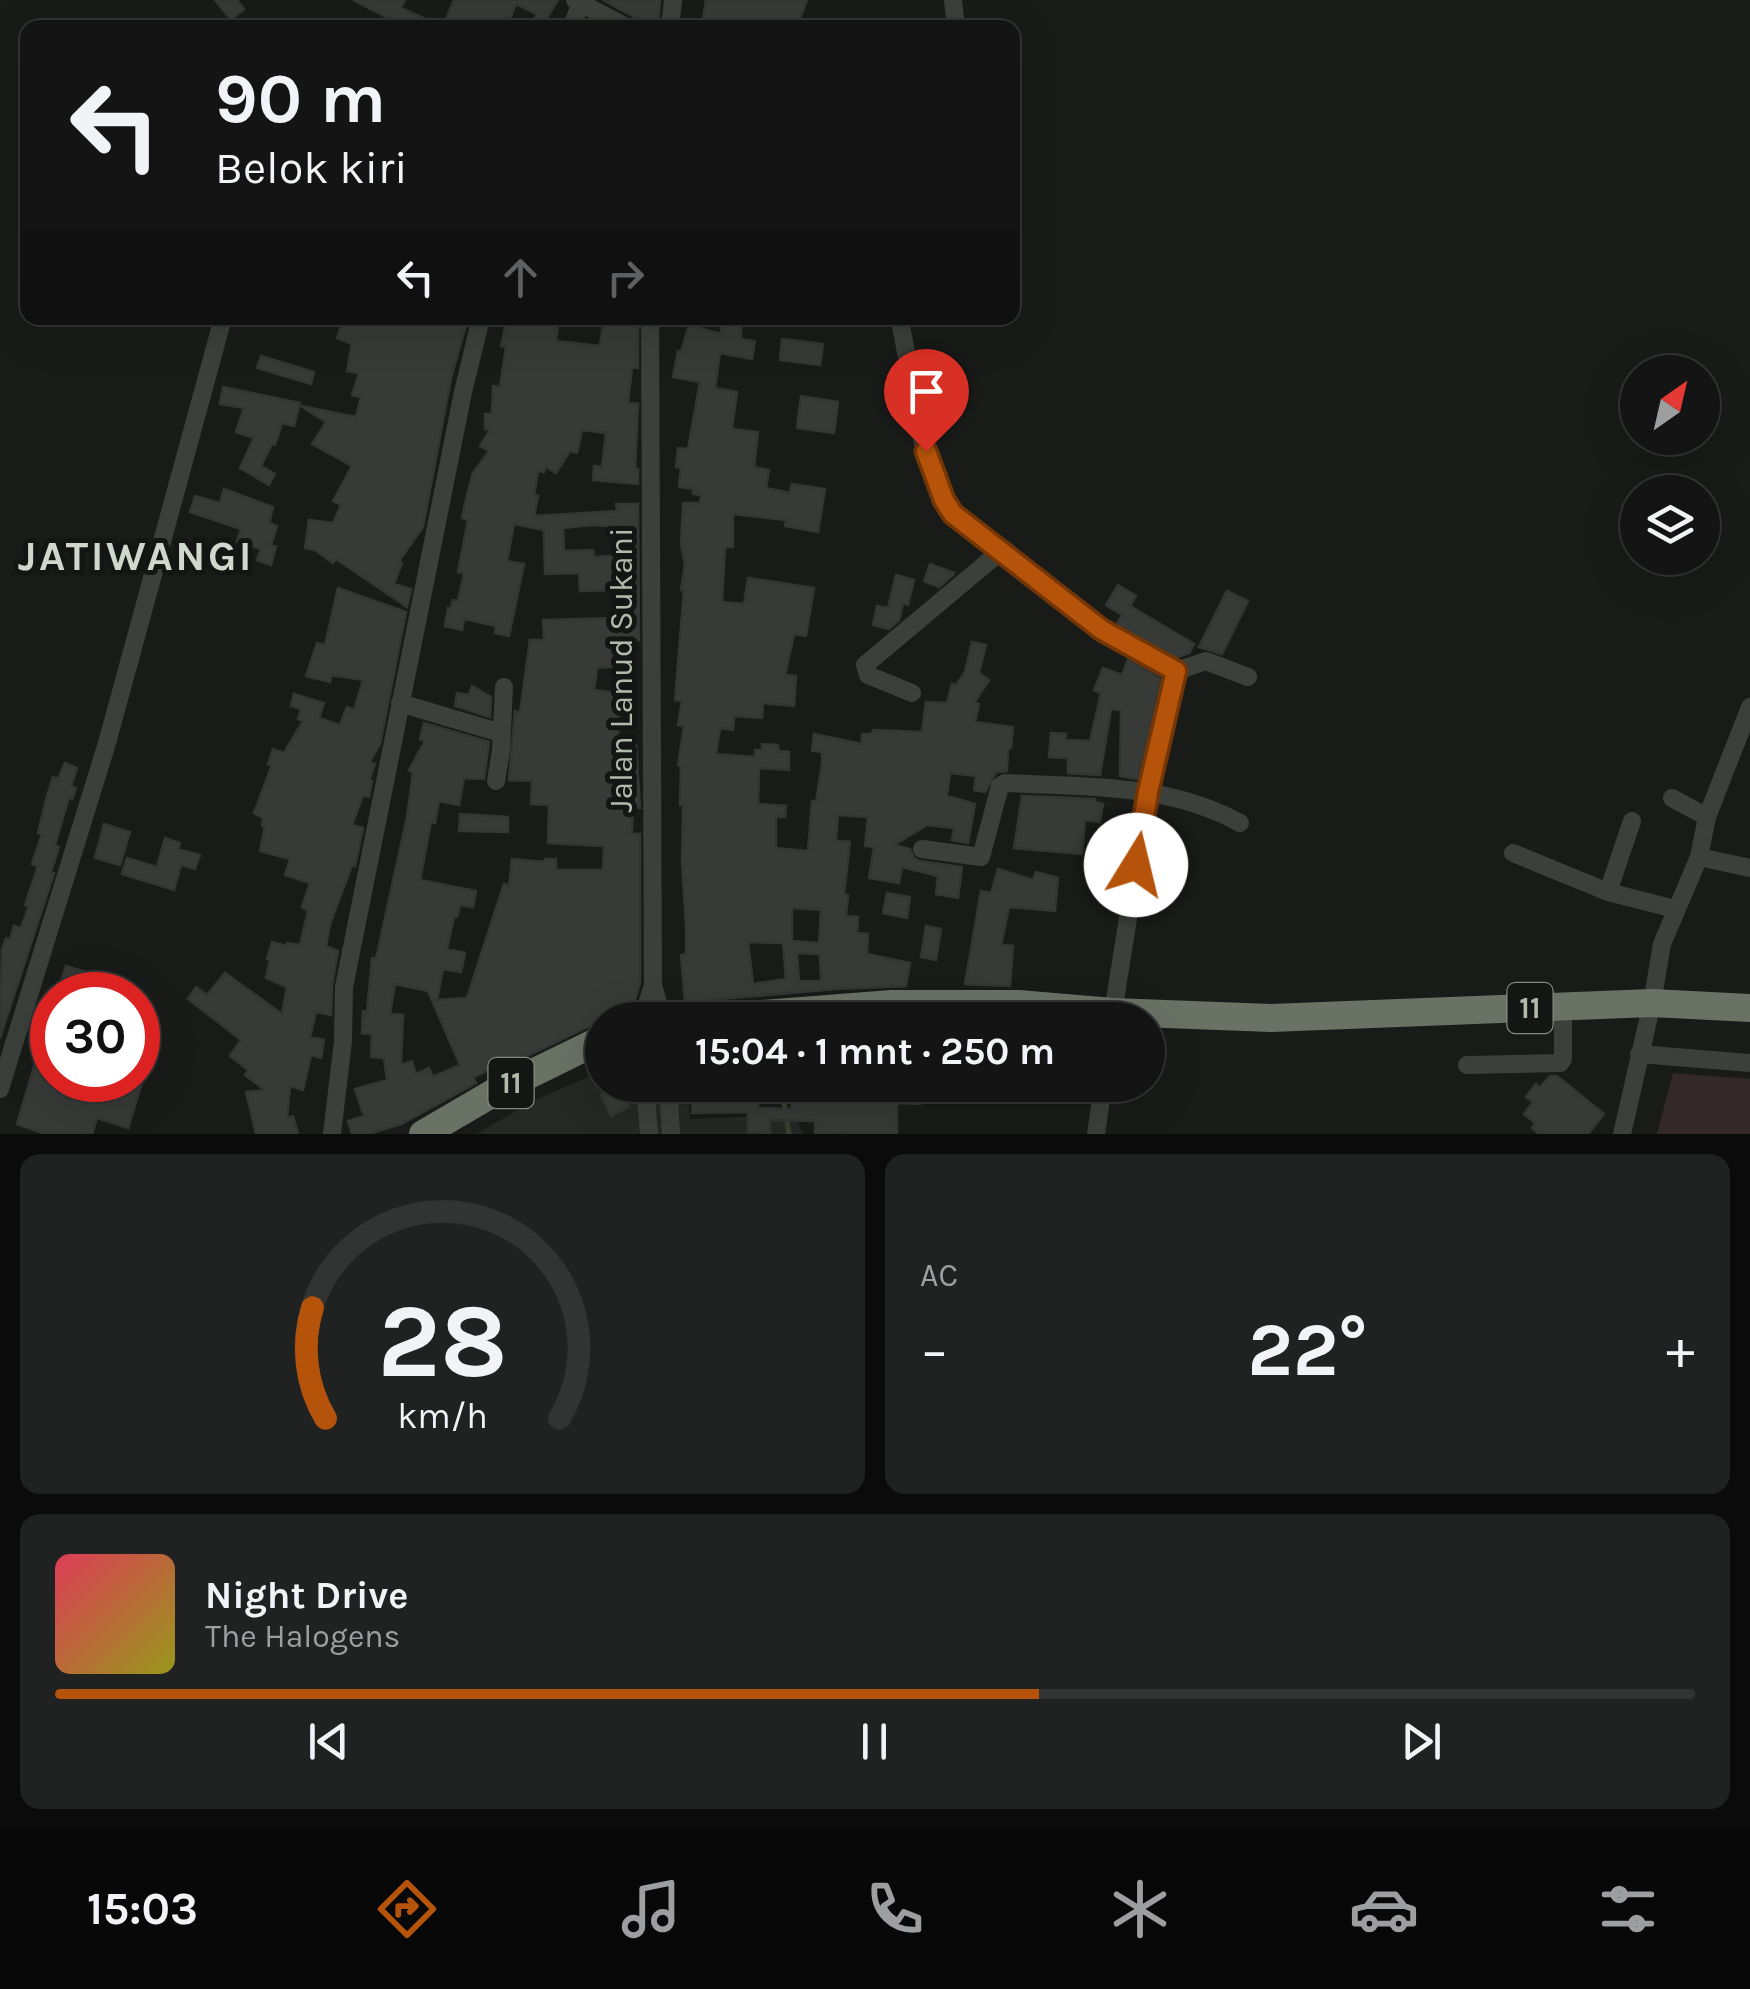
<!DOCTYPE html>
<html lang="id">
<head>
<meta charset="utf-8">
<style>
  :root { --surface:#131413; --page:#202121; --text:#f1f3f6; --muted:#9d9ea0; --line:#323333; --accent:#b45309 }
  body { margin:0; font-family:Karla,sans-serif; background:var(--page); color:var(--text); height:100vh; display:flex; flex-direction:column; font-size:38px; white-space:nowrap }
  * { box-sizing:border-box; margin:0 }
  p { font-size:32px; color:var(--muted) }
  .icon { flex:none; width:55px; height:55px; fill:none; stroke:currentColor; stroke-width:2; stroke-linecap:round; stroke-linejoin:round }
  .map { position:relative; height:1134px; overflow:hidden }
  .drawer { display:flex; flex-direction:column; gap:20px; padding:20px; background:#0a0b0a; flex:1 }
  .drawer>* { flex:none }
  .hud { position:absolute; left:20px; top:20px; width:1000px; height:305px; border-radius:20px; box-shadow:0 10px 40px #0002,0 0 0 2px var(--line); background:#131413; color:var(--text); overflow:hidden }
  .needle { width:65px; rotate:34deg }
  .tools { position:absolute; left:1620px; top:355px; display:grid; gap:20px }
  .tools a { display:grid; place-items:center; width:100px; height:100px; border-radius:50%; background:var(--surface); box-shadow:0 10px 40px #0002,0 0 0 2px var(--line); font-size:50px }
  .speed { position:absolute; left:30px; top:972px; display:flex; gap:20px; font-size:50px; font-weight:700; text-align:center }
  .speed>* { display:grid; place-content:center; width:130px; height:130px; border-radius:50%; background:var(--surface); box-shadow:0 10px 40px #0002,0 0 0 2px var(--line); line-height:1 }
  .speed .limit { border:15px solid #d22; background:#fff; color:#111 }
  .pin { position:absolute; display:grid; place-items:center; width:85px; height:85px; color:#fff; margin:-102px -42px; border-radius:50% 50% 50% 0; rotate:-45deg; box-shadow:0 0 10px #0007 }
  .pin .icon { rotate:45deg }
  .me { position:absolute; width:110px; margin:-55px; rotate:9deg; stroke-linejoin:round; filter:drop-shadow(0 0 8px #0008) }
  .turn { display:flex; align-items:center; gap:35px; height:210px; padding:0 30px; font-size:45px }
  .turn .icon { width:130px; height:130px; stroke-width:2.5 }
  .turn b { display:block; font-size:70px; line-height:85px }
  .lanes { display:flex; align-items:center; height:95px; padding:0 30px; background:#0003; justify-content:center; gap:50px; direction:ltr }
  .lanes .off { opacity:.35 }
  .big { font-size:75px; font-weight:700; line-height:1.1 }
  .drawer .tile { flex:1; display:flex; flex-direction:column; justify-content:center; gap:15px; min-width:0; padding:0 35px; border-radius:20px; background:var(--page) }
  .drawer .dial { align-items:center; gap:0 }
  .dial svg { height:260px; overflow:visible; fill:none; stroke:var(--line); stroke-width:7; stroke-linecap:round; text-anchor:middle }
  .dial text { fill:var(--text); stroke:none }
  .song { display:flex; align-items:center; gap:30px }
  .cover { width:120px; height:120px; border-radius:15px; background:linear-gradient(135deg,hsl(350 70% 55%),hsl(60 70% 35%)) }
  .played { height:10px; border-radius:5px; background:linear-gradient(90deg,var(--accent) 60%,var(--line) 60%) }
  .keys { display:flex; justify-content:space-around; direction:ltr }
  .heat { display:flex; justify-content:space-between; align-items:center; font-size:55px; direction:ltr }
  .drawer .tiles { flex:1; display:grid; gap:20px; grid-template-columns:1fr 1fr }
  .tile:last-child { grid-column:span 2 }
  .trip { position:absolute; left:585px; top:1002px; width:580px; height:100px; border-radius:50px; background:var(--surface); box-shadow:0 10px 40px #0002,0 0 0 2px var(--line); font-weight:700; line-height:100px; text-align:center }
  .tabs { display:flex; height:160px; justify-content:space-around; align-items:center; background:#080808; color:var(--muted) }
  .tabs .icon { width:70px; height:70px }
  .tabs .current { color:var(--accent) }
  .tabs b { font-size:45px; color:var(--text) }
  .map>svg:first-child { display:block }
</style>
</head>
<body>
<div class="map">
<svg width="1750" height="1134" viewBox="0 0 1750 1134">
  <rect width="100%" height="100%" fill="#191b19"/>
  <path fill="#252825" d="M602 1071V1085H687L690 1119 795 1115 803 1134H476L535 1100Z"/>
  <path fill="#332928" d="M1673 1073 1750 1079V1134H1657Z"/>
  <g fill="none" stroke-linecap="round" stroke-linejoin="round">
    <path stroke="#3a402e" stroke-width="5" d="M781 1085 789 1134"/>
  </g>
  <path fill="#373a36" stroke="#333733" stroke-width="2.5" fill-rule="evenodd" d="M215 0H237L244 9 231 20Z
    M353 0H405L401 8 443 27 454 0H558L547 18 559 24V28H530L537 14 516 4 506 28H407Z
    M603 0H660L658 26 640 28 634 17Z
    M706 0H807L796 28H751L726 21 725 28H702Z
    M344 318H468L451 378 423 527 399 561 402 563 394 584 411 589 407 607 336 559 333 563 315 550 305 548 309 520 333 523 341 505 333 501 352 466 312 444 326 422 301 406 356 417 361 397 352 395 359 373 347 371 352 344 337 338Z
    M507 318H559L556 341 600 346 604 318H638V368L632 367 628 403 638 404 635 469H638V484L593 480 594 466 602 467 606 433 582 430 577 453 570 451 556 473 545 466 544 472 538 471 534 495 538 496 534 516 617 511 616 504H638L639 640 620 641 621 666 597 668 594 690 634 695 633 713 619 712 618 744H636L640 808 633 807 632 834H640V983L632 1009H624L626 1020H602L504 1067 502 1064 473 1077 476 1083 401 1124 368 1134H352L348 1121 364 1116 355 1089 387 1080 384 1058 371 1057 372 1034 362 1033 363 1011 367 1012 372 958 376 959 407 817 413 773 409 770 425 741 420 739 424 723 489 742 484 779 464 778 459 805 439 801 435 823 431 822 420 880 476 891 473 907 460 905 457 917H454L447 949 465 953 461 972 443 969 437 1000 467 998 504 884 509 886 512 859 545 862V859H556V870H603L604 846 548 843 549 805 531 804 532 781 509 780 515 711 520 713 530 640H544L543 620 617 618 616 590 580 591 579 573 545 574 544 530 514 524 507 561 524 564 509 636 495 633 496 626 464 619 462 630 445 626 448 608 451 609 453 600 458 601 464 573 458 572 468 520 462 518 465 503 473 473 489 451 480 446 490 430 485 429V414H492L493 386 500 387 506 347 501 346ZM592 525 619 527V555L594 557 593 550 564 551 563 528ZM395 984 428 991 460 1065 433 1077 429 1068 416 1074 412 1061 401 1065 403 1015 390 1014Z
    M721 318H741V339L755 341 752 359 720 353 715 388 737 392 732 429 758 432 754 467 769 470 766 488 790 493 792 484 825 489 818 532 785 526 786 520 733 514V547H725L722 602 744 604 748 578 814 588 806 636 794 634 785 675 796 676 794 706 763 703 762 718 734 716 733 730 720 728 716 754 755 757V750H762V744L778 745V751L789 752V770L759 768 758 804 786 806 785 817H776V848L808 851 812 801 816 802 822 764V752L812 751 814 734 862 744V734H872L873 730 922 732 926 702 947 703 952 684 956 685 965 672 972 642 986 645 979 673 989 680 974 703 979 704 975 722 1013 727 1011 748H1008L1007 771 996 772 985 792 974 790 976 776 950 773 947 796 975 804 968 843 952 840 954 828 927 825 894 845 910 849 914 858 919 861 962 867 958 898 936 894 938 876 902 867 899 883 869 878 874 847 865 846 868 817 838 815 836 841 850 842 844 895H848L846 916 858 917 857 933 868 934 867 954 910 963 906 986 836 989 685 1002 681 955 686 954V925L682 863 683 805H680L681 766 678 765 684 726 678 725 682 701 675 700 684 590H681L685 565 681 545 683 503H700L701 495 693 494V489L679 487 681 468 676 467 678 448 688 449 700 382 673 377 678 351 681 352 689 325 721 334ZM792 908 821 910 819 943 792 941ZM748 942 783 943 786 979 753 984ZM797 953 820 954 821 981H799Z
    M782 339 823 344 820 365 780 360Z
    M261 356 314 372 311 384 257 368Z
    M223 387 300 403 294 426 282 423 275 445 272 444 261 466 275 474 269 485 240 468 254 438 236 432 244 408 220 404Z
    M801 396 838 402 834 433 797 428Z
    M224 489 273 507 269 523 277 526 271 545 276 546 271 565 257 560 261 549 237 542 241 529 190 512 195 496 220 503Z
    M930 564 954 573 953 575 939 587 924 581Z
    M896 575 914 580 908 605 903 603 899 620 889 629 873 625 877 606 888 608Z
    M1118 585 1136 596 1130 606 1194 644 1189 653 1176 658 1172 656 1117 624 1122 615 1106 605Z
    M338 588 406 612 380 744 370 762 375 764 369 780 372 781 369 797 363 795 352 825 363 828 355 866 352 865 330 924 326 946 338 951 332 985 331 1015 316 1012 310 1037 324 1040 321 1058 311 1055 303 1090 290 1086 287 1118 293 1116 298 1134H256L246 1092 265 1090 245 1075 248 1070 230 1056 241 1040 188 999 196 987 207 995 225 973 282 1014 287 987 266 978 270 960 267 959 272 942 287 946V943L300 945 308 911 302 907 310 883 285 875 290 859 260 851 265 826H262L263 818 254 813 272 765 268 764 273 749 284 753 303 721 298 719 301 709 291 706 294 694 324 703 319 718 340 725 347 707 354 710 363 680 331 675 330 682 306 676 317 643 325 645Z
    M1227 591 1248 601 1222 654 1199 647Z
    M1128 659 1161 679 1138 779 1120 776 1121 710 1111 709 1100 775 1068 773V758L1049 757 1051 733 1066 734 1065 740 1090 741 1101 693 1094 690 1103 668 1122 675Z
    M472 686 491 697 490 717 455 706 457 693 469 695Z
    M65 763 77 768 71 786 76 788 72 799 69 797 55 845 59 847 51 872 54 873 0 1038 2 949 6 938 10 940 14 926 21 928 29 906 25 905 38 866 32 864 42 834 38 833 47 796 53 777 58 779Z
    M1022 796 1095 799V802L1103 804 1100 822 1085 820 1082 854 1014 848Z
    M460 814 508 817V832L459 831Z
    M104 824 130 832 120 865 95 858Z
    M165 838 180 843 178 849 200 855 195 869 181 865 174 890 122 874 127 858 157 867Z
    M998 869 1033 880 1036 872 1058 878 1055 911 1009 907 1001 945 1013 946 1010 986 965 984 981 891 991 893Z
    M887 893 910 897 907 918 883 913Z
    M926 926 941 929 936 960 921 957Z
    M66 966 89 973 83 992 60 985Z
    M50 1012H52V1080H143L128 1128 97 1118 92 1134H45L17 1124Z
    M1550 1076H1557L1604 1114 1588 1134H1539L1532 1128 1535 1123 1524 1114 1533 1102 1526 1097 1536 1084 1540 1087Z
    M693 1085H758V1108L792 1109V1087L921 1085 920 1104 897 1103V1134L815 1133V1121L770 1120V1133L748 1132V1112L692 1113Z
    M619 1086 629 1107 611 1116 601 1095Z"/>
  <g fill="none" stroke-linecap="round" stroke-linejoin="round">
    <path stroke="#3b403a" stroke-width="18" d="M575 0 628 28
      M953 0 956 28
      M571 28 581 3
      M670 28 673 0
      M899 318C915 383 914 455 953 514L1103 630 1166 667 1176 671 1206 661 1248 677
      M912 693 868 675 865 665 1001 551
      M400 703 501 733
      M496 781 501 750 504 687
      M1707 817 1750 707
      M922 849 981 857 1000 786 1005 783C1086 787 1167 783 1240 823
      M1513 853 1608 892 1675 909
      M1699 857 1750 868
      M1608 892 1632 821
      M653 985 663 1020
      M1112 1019 1148 792 1176 671
      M642 1020 653 985 650 318
      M1639 1054 1750 1063
      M1467 1065 1560 1063 1563 1059V1008
      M645 1085 649 1134
      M668 1085 671 1134
      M0 1089 107 743 223 318
      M332 1134 343 1041 344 987 463 392 481 318
      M1096 1134 1103 1085
      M1622 1134 1652 1003 1662 944 1699 857 1707 817 1672 798"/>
    <path stroke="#6a7165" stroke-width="28" d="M683 1020 892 1004H1018L1113 1012 1271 1018 1652 1003 1750 1008
      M423 1134 500 1089 602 1039"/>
  </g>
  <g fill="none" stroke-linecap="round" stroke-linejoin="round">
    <defs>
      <path id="route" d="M926 451 944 500 953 514 1102 630 1176 671 1148 792 1136 865"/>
    </defs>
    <use href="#route" stroke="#753606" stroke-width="25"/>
    <use href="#route" stroke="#b45309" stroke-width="18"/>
  </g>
  <g text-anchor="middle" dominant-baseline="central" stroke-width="10" stroke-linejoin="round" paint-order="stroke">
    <g fill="#141614" stroke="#828a7e" stroke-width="2.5">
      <rect x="1507.5" y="983" width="45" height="50" rx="8"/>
      <rect x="488.5" y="1058" width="45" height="50" rx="8"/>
    </g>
    <g font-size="30" font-weight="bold" fill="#b1bbab">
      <text x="1530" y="1008">11</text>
      <text x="511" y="1083">11</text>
    </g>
    <g font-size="32" fill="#b1bbab" stroke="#141614">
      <text transform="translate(621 670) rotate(-90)">Jalan Lanud Sukani</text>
    </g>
    <g font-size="42" font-weight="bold" letter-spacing="2.5" fill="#d0d7cc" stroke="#141614">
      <text x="136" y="556">JATIWANGI</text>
    </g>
  </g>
</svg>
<div class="tools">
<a><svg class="needle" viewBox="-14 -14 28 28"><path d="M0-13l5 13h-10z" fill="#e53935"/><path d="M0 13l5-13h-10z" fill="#9d9ea0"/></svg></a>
<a><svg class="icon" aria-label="layers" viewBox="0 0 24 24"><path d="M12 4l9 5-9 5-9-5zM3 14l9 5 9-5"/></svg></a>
</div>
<div class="speed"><div class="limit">30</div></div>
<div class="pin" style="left:926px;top:451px;background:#d93025"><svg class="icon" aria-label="arrive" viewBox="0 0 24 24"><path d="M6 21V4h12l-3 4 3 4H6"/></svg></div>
<svg class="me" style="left:1136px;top:865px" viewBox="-20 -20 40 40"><circle r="19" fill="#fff"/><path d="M0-13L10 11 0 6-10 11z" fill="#b45309"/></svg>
<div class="trip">15:04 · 1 mnt · 250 m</div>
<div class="hud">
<div class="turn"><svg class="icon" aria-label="left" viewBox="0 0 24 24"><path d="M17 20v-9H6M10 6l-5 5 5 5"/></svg><div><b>90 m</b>Belok kiri</div></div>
<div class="lanes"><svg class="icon" aria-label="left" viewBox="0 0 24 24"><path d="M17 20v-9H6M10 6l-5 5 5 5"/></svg><svg class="icon off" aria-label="ahead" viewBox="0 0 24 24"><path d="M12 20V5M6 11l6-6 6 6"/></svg><svg class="icon off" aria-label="right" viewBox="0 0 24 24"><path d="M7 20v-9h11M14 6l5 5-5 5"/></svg></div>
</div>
</div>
<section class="drawer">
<div class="tiles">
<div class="tile dial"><svg viewBox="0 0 100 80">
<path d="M14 69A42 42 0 1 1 86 69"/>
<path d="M14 69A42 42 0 0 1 10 35" stroke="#b45309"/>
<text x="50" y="56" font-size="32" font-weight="700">28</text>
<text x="50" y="72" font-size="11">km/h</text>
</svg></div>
<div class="tile"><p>AC</p>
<div class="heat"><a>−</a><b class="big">22°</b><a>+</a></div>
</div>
<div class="tile">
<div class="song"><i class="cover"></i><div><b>Night Drive</b><p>The Halogens</p></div></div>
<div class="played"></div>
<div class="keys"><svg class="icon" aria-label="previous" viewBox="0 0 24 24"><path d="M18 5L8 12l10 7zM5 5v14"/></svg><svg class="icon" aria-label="pause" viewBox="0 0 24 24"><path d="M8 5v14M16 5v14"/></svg><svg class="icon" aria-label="next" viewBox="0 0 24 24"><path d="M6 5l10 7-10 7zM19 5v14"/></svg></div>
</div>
</div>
</section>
<nav class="tabs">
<b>15:03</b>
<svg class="icon current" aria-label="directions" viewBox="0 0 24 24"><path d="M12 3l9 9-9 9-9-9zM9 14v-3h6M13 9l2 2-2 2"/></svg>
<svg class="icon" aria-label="music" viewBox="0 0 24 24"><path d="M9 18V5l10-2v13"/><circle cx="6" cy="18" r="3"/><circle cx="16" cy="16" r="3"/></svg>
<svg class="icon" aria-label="phone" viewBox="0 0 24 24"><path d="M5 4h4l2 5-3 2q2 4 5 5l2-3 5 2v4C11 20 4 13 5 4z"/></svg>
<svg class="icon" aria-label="climate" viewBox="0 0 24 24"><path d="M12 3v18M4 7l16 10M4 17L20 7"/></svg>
<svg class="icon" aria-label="car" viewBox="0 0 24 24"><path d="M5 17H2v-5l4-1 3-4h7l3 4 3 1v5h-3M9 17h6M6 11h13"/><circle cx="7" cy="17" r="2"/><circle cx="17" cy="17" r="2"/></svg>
<svg class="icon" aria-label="filters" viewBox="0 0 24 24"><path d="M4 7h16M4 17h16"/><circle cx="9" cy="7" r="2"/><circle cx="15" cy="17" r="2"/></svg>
</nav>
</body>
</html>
